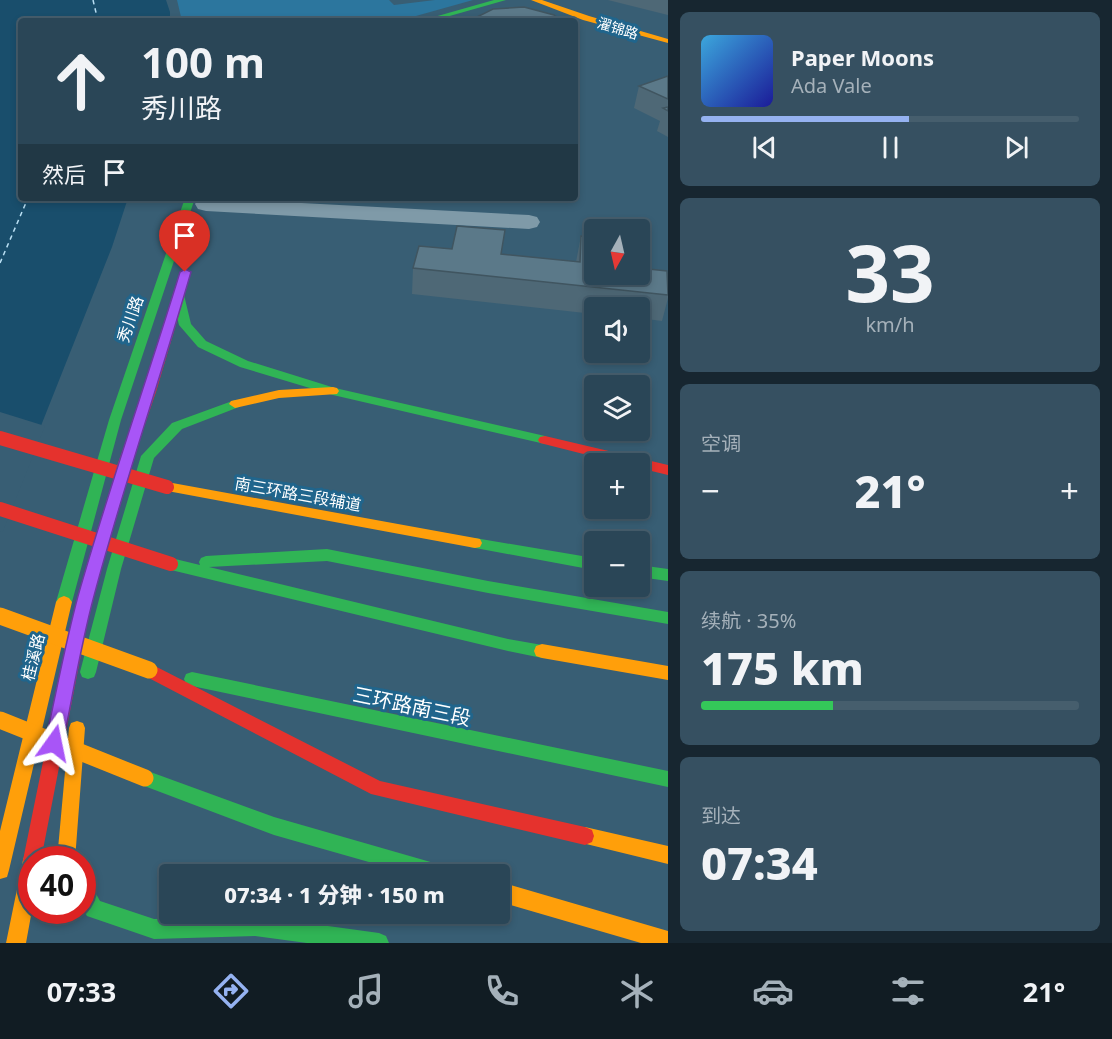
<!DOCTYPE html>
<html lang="zh">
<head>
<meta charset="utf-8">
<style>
  :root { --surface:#2a4657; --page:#365061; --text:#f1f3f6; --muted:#a5b1ba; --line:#465e6d; --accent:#95b2f1 }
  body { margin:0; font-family:"Noto Sans","Noto Sans SC",sans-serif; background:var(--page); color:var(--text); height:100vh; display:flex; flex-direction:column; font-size:22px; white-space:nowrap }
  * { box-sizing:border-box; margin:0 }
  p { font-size:20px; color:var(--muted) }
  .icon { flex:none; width:33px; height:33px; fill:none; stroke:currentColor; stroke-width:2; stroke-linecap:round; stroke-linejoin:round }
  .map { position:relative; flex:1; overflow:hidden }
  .panel { display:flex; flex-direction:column; gap:12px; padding:12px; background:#172630; width:444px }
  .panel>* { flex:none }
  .banner { position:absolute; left:18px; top:18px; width:560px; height:183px; border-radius:6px; box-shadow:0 3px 9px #0003,0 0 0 2px var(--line); background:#2a4657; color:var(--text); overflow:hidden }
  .needle { width:39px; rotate:188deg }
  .tools { position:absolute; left:584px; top:219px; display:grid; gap:12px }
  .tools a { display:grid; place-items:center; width:66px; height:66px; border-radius:6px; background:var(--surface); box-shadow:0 3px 9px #0003,0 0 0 2px var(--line); font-size:30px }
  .speed { position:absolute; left:18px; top:846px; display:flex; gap:12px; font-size:30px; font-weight:700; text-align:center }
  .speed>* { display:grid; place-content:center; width:78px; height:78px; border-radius:50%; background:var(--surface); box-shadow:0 3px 9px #0003,0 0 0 2px var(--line); line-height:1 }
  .speed .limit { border:9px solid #d22; background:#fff; color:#111 }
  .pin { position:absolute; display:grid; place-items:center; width:51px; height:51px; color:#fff; margin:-62px -26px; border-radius:50% 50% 50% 0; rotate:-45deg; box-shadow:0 0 6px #0007 }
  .pin .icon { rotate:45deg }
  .me { position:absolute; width:66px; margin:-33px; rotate:12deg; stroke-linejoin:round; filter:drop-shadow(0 0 4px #0008) }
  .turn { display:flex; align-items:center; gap:21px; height:126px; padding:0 24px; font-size:27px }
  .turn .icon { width:78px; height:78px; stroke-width:2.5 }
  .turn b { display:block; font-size:42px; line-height:51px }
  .then { display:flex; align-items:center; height:57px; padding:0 24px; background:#0003; gap:12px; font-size:22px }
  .big { font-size:45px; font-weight:800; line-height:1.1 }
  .panel .tile { flex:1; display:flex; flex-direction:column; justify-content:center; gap:9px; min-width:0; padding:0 21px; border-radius:9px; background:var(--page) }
  .panel .dial { align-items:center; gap:0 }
  .dial b { font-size:78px; line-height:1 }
  .song { display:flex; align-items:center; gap:18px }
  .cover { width:72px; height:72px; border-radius:9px; background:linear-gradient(135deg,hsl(200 70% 55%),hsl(240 70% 35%)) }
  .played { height:6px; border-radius:3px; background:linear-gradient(90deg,var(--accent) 55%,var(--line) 55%) }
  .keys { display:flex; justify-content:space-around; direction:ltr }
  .heat { display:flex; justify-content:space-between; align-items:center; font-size:33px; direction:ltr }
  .charge { height:9px; border-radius:4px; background:linear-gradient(90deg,#34c759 35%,var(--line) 0) }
  .trip { position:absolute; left:159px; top:864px; width:351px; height:60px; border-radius:6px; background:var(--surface); box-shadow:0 3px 9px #0003,0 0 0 2px var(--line); font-weight:800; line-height:60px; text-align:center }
  .tab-bar { display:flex; height:96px; justify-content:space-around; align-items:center; background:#111c23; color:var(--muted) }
  .tab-bar .icon { width:42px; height:42px }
  .tab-bar .active { color:var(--accent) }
  .tab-bar b { font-size:27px; color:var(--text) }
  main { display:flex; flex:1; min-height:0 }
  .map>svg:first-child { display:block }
</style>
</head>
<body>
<main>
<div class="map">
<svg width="668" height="943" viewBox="0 0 668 943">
  <rect width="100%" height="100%" fill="#385e74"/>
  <path fill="#2c769e" d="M177 0H389L394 5 435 0H473L398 21H182Z"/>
  <path fill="#194e6c" d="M0 0H166L170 12V21H21V198H128L112 247 0 529Z"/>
  <path fill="#385e74" d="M0 412 45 426 3 531 0 532Z"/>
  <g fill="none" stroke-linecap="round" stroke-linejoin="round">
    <path stroke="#b9dff3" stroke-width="1.5" stroke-dasharray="4.5 4" stroke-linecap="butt" d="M93 0 98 21
      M0 263 28 198"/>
    <path fill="#7f9aa8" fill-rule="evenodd" d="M204 198 529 215 537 217 540 222 537 227 529 229 206 211 198 209 195 204 198 199Z"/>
    <path fill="#30b455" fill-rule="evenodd" d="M494 0H506L432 21H420Z
      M185 198H195L121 420 72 602 69 606 64 608 59 606 56 602 109 420Z
      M178 292 184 295 191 324 206 341 248 361 335 388 545 436 552 440 545 444 333 395 240 367 198 347 179 325 172 295Z
      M235 400 241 404 239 407 182 429 154 458 121 569 96 672 94 677 88 679 82 677 80 672 107 569 141 456 172 423Z
      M475 538 594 558V570L470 547 468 543 470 539Z
      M327 549 488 581 668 612V624L488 593 327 561 209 567 508 639 548 646 550 651 548 656 542 658 508 651 171 570 166 568 164 564 166 560 171 558 200 565 199 562 201 558 206 556Z
      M639 565 668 569V581L639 577Z
      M192 672 668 771V787L192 686 186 684 184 679 186 674Z
      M145 770 274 817 441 865 448 867 450 874H411L274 835 139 784 136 778 139 772Z
      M82 879 89 881 100 901 154 919 255 916 379 933 386 936 389 943H307L255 936 154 939 87 916 82 908Z"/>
    <path fill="#ff9f0a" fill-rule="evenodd" d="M531 0H542L589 16 668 39V43L583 20Z
      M333 387 337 388 339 391 337 394 279 398 235 408 229 404 231 401 279 390Z
      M167 482 475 538 480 539 482 543 480 547 475 548 162 490 160 487Z
      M64 596 69 598 72 602 9 870 7 877 0 879V831L56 602 59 598Z
      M542 644 668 666V680L542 658 536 656 534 651 536 646Z
      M77 721 83 723 85 728 75 860H57L69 728 71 723Z
      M585 827 668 846V864L578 842 576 836 578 830Z
      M32 851 39 854 41 860H32V910L26 943H6L23 860 25 854Z
      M500 882 668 931V943H641L500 902Z"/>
    <path fill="#e5322d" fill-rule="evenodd" d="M179 291 185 294 156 392 128 474 121 479 116 477 114 474 144 392 173 294Z
      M545 436 668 465V475L639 468V464H623L540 443 538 440 540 437Z
      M76 633 82 634 84 639 41 860H32V869L25 866 23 860 68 639 70 634Z
      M149 663 380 781 585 827 592 830 594 836 592 842 585 845 371 794 143 675 141 670 143 665Z"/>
    <path stroke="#ff9f0a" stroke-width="17" d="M0 616 149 670
      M0 720 145 778"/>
    <path stroke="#e5322d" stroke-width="14" d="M0 438 167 487
      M0 509 171 564"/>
  </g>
  <path fill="#4e6876" d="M608 0H668V15Z
    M668 76V137L657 131 660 121 634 108 639 86Z
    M581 236 594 274 668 284V298L662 321 639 318V308H594V314L412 294 413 268 502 254 576 262Z"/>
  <path fill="#5b7989" stroke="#405560" stroke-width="1.5" d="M524 7 554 15 561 21H475V18L493 9Z
    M668 76V99L639 86Z
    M668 107V111L663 108Z
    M457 226 505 230 501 254 580 262 581 236 594 238V274H639V268L667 271 668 295 413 268 419 246 452 249Z"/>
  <path fill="#a855f7" stroke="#6d37a1" stroke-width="1.5" d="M185 269 191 272C160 380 123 487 94 596 81 644 73 694 63 743L60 749 54 751 48 749 45 743C56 694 65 644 78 596 109 487 147 380 180 272Z"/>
  <g text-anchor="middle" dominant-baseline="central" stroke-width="6" stroke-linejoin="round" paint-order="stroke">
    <g font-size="14" fill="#fff" stroke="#20658c">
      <text transform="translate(618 28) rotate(17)">濯锦路</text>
    </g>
    <g font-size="16" fill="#fff" stroke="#20658c">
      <text transform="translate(130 319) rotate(-71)">秀川路</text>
      <text transform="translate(298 494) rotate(10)">南三环路三段辅道</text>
      <text transform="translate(33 657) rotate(-76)">桂溪路</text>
    </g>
    <g font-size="20" fill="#fff" stroke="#20658c">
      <text transform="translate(412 706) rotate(12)">三环路南三段</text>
    </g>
  </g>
</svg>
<div class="tools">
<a><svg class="needle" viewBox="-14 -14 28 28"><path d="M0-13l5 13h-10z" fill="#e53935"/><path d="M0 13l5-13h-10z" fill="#a5b1ba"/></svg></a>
<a><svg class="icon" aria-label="sound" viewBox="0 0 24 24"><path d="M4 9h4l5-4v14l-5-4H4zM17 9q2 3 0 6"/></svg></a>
<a><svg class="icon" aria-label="layers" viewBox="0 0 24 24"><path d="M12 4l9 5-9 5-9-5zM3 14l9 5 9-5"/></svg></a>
<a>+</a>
<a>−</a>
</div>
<div class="speed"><div class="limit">40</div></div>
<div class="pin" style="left:185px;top:272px;background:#d93025"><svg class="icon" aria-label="arrive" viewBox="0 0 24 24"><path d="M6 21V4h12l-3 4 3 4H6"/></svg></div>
<svg class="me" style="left:54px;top:743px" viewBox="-20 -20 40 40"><path d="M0-17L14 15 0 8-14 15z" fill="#a855f7" stroke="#fff" stroke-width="4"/></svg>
<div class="trip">07:34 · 1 分钟 · 150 m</div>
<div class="banner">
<div class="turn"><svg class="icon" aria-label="ahead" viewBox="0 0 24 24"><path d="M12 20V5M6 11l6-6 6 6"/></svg><div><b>100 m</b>秀川路</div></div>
<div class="then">然后<svg class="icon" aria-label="arrive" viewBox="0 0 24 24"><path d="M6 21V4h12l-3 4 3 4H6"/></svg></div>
</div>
</div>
<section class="panel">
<div class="tile">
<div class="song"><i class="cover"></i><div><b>Paper Moons</b><p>Ada Vale</p></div></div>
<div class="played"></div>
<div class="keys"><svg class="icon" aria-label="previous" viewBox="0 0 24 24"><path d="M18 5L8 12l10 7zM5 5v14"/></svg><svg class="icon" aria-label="pause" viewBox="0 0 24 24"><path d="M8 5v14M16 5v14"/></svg><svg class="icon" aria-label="next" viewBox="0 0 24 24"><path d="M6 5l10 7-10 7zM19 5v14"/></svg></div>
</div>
<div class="tile dial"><b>33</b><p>km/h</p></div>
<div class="tile"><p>空调</p>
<div class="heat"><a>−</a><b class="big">21°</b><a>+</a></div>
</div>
<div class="tile"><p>续航 · 35%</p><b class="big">175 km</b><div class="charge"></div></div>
<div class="tile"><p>到达</p><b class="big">07:34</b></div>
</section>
</main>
<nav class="tab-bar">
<b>07:33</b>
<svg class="icon active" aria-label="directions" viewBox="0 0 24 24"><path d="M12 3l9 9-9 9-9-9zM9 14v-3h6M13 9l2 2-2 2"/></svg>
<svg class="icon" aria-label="music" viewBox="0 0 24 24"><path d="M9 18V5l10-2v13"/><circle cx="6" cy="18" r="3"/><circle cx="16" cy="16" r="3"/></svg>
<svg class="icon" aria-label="phone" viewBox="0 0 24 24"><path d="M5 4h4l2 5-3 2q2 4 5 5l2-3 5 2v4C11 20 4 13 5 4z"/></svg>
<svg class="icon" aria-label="climate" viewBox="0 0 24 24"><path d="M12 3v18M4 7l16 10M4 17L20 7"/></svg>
<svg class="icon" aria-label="car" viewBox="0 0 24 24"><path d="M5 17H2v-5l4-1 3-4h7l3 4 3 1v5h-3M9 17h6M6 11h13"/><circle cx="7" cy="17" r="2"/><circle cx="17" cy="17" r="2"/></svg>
<svg class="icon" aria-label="filters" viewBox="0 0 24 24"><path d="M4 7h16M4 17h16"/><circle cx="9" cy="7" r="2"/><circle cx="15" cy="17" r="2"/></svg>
<b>21°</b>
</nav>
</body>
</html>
